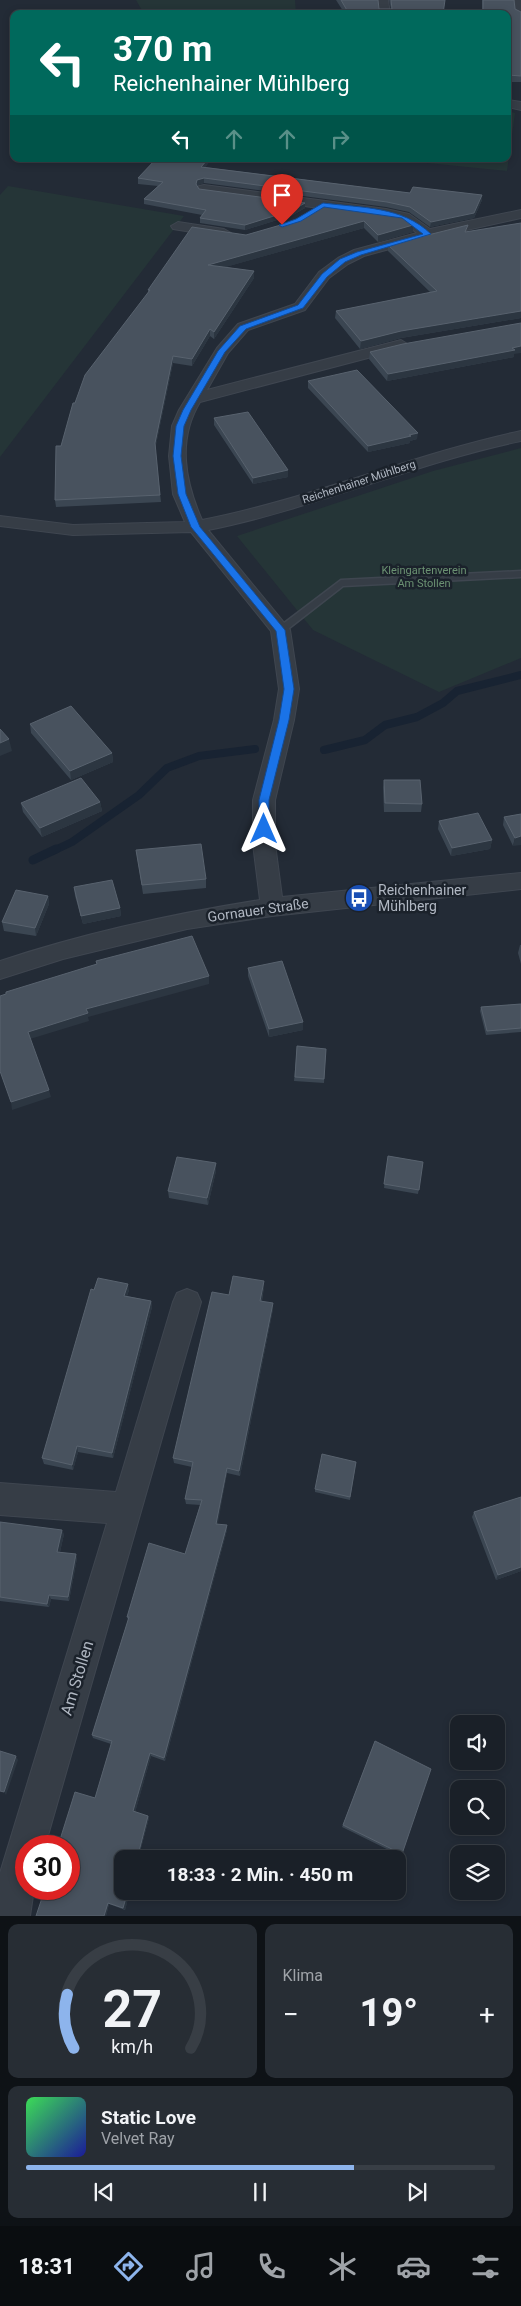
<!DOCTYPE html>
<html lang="de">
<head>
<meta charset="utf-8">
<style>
  :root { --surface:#1a2028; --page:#272d34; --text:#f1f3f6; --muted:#9fa3a8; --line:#383e45; --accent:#8db4ec }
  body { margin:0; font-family:Roboto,sans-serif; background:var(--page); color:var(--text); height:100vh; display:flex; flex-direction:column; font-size:19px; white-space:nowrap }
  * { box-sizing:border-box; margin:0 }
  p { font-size:16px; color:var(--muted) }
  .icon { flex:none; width:28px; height:28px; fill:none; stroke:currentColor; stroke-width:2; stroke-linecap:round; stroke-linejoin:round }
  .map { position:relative; height:1916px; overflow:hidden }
  .sheet { display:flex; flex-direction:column; gap:8px; padding:8px; background:#0e1216; flex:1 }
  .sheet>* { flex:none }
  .hud { position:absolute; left:10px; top:10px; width:501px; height:152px; border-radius:10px; box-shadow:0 2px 8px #0003,0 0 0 1px var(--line); background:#00695c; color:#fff; overflow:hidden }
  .tools { position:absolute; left:450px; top:1715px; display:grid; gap:10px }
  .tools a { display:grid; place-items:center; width:55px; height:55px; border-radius:10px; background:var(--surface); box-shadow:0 2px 8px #0003,0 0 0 1px var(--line); font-size:25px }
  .speed { position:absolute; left:15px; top:1835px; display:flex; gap:10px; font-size:25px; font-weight:700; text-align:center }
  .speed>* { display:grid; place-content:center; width:65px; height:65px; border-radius:50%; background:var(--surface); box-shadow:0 2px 8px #0003,0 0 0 1px var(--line); line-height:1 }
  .speed .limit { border:8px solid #d22; background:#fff; color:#111 }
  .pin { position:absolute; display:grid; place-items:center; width:42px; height:42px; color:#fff; margin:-51px -21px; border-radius:50% 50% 50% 0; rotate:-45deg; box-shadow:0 0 5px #0007 }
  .pin .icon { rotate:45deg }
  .me { position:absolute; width:55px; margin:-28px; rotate:0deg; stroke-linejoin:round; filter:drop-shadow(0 0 4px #0008) }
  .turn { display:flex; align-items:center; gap:18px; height:105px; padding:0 20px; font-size:22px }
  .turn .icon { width:65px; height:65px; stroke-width:2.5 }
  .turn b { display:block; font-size:35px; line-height:42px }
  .lanes { display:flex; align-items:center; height:48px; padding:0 20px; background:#0003; justify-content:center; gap:25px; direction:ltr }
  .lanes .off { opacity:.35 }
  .big { font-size:38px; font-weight:700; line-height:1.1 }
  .sheet .tile { flex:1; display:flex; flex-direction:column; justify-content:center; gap:8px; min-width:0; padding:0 18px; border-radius:10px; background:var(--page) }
  .sheet .dial { align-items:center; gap:0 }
  .dial svg { height:130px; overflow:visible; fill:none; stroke:var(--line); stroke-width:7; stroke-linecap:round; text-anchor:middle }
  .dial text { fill:var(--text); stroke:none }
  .song { display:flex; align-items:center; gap:15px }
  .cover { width:60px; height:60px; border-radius:8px; background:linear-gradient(135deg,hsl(130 70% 55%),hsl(240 70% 35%)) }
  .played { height:5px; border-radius:2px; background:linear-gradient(90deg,var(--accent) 70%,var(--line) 70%) }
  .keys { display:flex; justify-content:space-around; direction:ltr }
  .heat { display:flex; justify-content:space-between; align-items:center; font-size:28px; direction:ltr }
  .sheet .tiles { flex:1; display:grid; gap:8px; grid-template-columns:1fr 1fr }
  .tile:last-child { grid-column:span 2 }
  .trip { position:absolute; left:114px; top:1850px; width:292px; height:50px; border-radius:10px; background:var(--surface); box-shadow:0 2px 8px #0003,0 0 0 1px var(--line); font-weight:700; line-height:50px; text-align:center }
  .menu { display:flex; height:80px; justify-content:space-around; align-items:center; background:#0a0d10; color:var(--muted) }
  .menu .icon { width:35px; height:35px }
  .menu .selected { color:var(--accent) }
  .menu b { font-size:22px; color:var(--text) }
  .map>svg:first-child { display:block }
</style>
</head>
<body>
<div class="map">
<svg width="521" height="1916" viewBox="0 0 521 1916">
  <rect width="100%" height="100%" fill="#232b36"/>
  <path fill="#253537" d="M136 0H295L296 14H144Z
    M508 111 515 113 507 171 388 159H508Z
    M8 186 184 216 0 457V195Z
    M521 448V658L439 692 313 630 237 536 433 471Z"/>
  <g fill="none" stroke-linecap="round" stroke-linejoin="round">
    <path stroke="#182332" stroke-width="8" d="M324 750 365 740 385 725 417 717 443 703 457 691 521 675
      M53 851 72 842 139 795 167 768 199 756 255 749"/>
    <path stroke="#182332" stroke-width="9" d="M33 860 56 849"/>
    <defs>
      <path id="lane" d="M521 571V577L343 586 284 632 280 633 275 630 341 580Z"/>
      <path id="street" d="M378 0H388L390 14H380Z
        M515 0H521V18L516 15Z
        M508 100 521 102V110L508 107Z
        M204 185 386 209 409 214 430 229 521 210V218L430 238 364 256 348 264 329 278 305 310 248 330 228 353 207 390 401 340 409 345 406 348 200 402C177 440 185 481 202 520 310 499 413 454 521 431V441C415 463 314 509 208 530L290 630 299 689 294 720 275 800V844L282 897 521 873V889L272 916 187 929 63 959 0 979V961C85 933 171 914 260 900L253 844V800L274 720 279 689 271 631 191 532 73 535 0 526V516L73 525 185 522 173 494 169 456 172 426 179 410 217 348 238 324 295 304 319 272 338 258 354 250 417 233 400 220 386 217 199 192 198 189 199 186Z
        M178 222 224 229 231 233 224 237 173 229 171 226Z
        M187 1289 197 1293 201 1302 45 1846H26V1889H34L30 1916H0V1873L107 1523 0 1515V1483L116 1492 173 1302 177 1293Z"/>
    </defs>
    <use href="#lane" stroke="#3f4650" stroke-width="3"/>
    <use href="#street" stroke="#3f4650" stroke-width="2"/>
    <use href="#lane" fill="#363d46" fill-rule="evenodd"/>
    <use href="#street" fill="#363d46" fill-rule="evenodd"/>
  </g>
  <path fill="#3b4652" d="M336 0H378L379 9H391L389 0H445L443 14H345Z
    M482 0H514L515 9 521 12V82H508V14H482Z
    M211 160 205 167 410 193 482 195V200L474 218 430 227 409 212 386 207 204 183 197 185 199 189 305 203V208L293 215 245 230 200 223V218L202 215 144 204V199L158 186 138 184V178Z
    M327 204 413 225V232L378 242 364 228 225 267 254 271V278L214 339 210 336 192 366 173 363 155 449 161 502 56 507 55 500 61 446 75 403 148 293V290L246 235 305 218Z
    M521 223V318L401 338 360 349 335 318 336 311 431 293 388 251V245Z
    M370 352 514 354V357L387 381 369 359Z
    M308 381 417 439 410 441V443L368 452 308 388Z
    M214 418 288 470V477L253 484 214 425Z
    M30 724 112 753 113 762 71 780 31 733Z
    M384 780 422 804 421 812H384L383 788Z
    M100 802 102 811 42 837 23 812 21 803Z
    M521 814 513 846 503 825 504 817Z
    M439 821 492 840 490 849 451 856 438 829Z
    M136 850 206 879V888L143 894Z
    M74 887 120 908 121 916 83 924 75 896Z
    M48 896 49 904 36 936 4 931 2 922Z
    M520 945H521V964L518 953Z
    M248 968 303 1022V1030L269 1037 248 976Z
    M521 1004V1032L486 1035 480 1011 481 1007Z
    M297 1046 326 1049 324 1083 294 1081Z
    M388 1156 423 1162 418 1194 384 1188Z
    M216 1163V1171L208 1205 169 1198 168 1191Z
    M264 1281V1287L262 1301 273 1309 240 1476 227 1473 217 1524 227 1530 165 1761 151 1756 135 1812 148 1816 149 1818 138 1859H122V1891H130L125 1910 109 1904 106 1916 95 1798 111 1744 93 1738 92 1735 128 1620 127 1617 185 1554 200 1505 186 1504 185 1499 192 1467 174 1463 173 1458 229 1295Z
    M94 1290H129L127 1296 151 1301 152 1307 113 1458 78 1452 73 1470 44 1464 42 1458Z
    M356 1462 350 1500 315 1492V1489Z
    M521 1497V1571L496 1580 472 1517 474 1512Z
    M0 1522 64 1534 60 1552 77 1558 69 1601 51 1599 49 1607 0 1601Z
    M375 1741 402 1854 401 1856 342 1827Z"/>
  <path fill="#2c3641" d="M208 159H211V160L201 172V167Z
    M204 178V183L197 185 196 190V184L197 180Z
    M482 195V200L474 218 430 227 431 222Z
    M305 203V208L293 215 245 230V225Z
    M364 221V228L208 272V265Z
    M413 225V232L378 242V235Z
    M254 271V278L214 339V332Z
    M521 311V318L401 338 360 349 361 341 401 331Z
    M210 329V336L192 366V359Z
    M521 346V353L514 354V357L387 381 388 374Z
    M173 356V363L155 450V443Z
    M418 433 417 439 410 441V443L368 452V446Z
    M288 470V477L253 484V478Z
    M9 739 12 751 0 756V743Z
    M112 753 113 762 71 780 70 771Z
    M100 802 102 811 42 837 40 828Z
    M521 836V845L513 846 515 838Z
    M492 840 490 849 451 856 452 848Z
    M48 896 49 904 36 936 35 928Z
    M120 908 121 916 83 924 81 916Z
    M209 976V984L88 1017 89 1021 30 1039 28 1032 86 1009Z
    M303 1022V1030L269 1037V1029Z
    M49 1090 51 1097 12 1110 11 1102Z
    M216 1163V1171L208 1205 207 1198Z
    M264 1281V1287L260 1307V1301Z
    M128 1284 129 1290 125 1302 124 1296Z
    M151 1301 152 1307 113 1458 112 1453Z
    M273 1303V1309L240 1476 239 1471Z
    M77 1446 78 1452 73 1470 72 1465Z
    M227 1468V1473L217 1529 216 1524Z
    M227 1525V1530L165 1761 164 1758Z
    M62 1530 64 1534 59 1556 57 1552Z
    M76 1554 77 1558 69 1601 68 1597Z
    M521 1567V1571L496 1580 498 1575Z
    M49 1595 51 1599 49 1607 47 1604Z
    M150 1753 151 1756 135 1813 133 1811Z
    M16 1756 18 1760 6 1795 4 1792Z
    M148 1816 149 1818 138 1859H137Z
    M128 1891H130L125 1910 123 1908Z
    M108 1903 109 1904 106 1916H104Z"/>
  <path fill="#48525e" stroke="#58626e" d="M341 0H378L379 9H392L391 0H445L443 14H348V12Z
    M483 0H514L515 9 521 12V76L508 75V14H483Z
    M156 159H208L201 167 410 193 413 187 482 195 474 213 431 222 410 207 387 202 204 178 197 180 196 184 199 189 305 203 293 210 245 225 200 218 206 210 144 199 163 182 138 178Z
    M327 204 400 215 413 225 378 235 364 221 208 265 254 271 214 332 210 329 192 359 173 356 155 443 160 495 55 500 56 446H61L73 403H75L85 375 150 290H148L192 227 246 235 305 218Z
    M521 223V311L401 331 361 341 336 311 437 291 388 245 468 225 465 232Z
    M521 323V346L512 348 515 350 388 374 370 352 403 344Z
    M357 370 418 433 409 435 411 436 368 446 308 381Z
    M248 412 288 470 253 478 214 418Z
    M71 706 112 753 70 771 30 724Z
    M0 729 9 739 0 743Z
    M81 778 100 802 40 828 21 803Z
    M384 780H420L422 804 385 803Z
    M478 813 492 840 452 848 439 821Z
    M521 814V836L515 838 504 817Z
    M201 844 206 879 142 885 136 850Z
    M112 880 120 908 81 916 74 887Z
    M16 890 48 896 35 928 2 922Z
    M192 936 209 976 86 1009 88 1013 28 1032 49 1090 11 1102 0 1071V996L6 994V992L97 964 96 961Z
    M282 961 303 1022 269 1029 248 968Z
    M521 1004V1028L487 1031 481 1007Z
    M297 1046 326 1049 324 1079 295 1077Z
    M388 1156 423 1162 419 1190 384 1184Z
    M177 1157 216 1163 207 1198 168 1191Z
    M233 1276 264 1281 260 1301 273 1303 239 1471 227 1468 216 1524 227 1525 164 1758 150 1753 133 1811 148 1816 137 1859H122V1891H128L123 1908 108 1903 104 1916H36L45 1889H69V1846H58L75 1792 95 1798 112 1741 92 1735 129 1617H127L149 1543 185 1554 202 1500 185 1499 193 1462 173 1458 212 1292 229 1295Z
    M98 1278 128 1284 124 1296 151 1301 112 1453 77 1446 72 1465 42 1458 91 1289 94 1290Z
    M322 1454 356 1462 350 1497 315 1489Z
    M521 1497V1567L498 1575 474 1512Z
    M0 1522 62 1530 57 1552 76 1554 68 1597 49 1595 47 1604 0 1597Z
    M375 1741 431 1769 402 1854 343 1825Z
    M0 1751 16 1756 4 1792 0 1791Z"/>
  <path fill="#1a73e8" stroke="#114b97" d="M323 203C362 208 402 206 431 234L361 255 345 262 327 277 303 308 246 329 225 352 191 410 184 426 181 456 186 494 200 527 285 630 294 689 289 720 269 800V829L264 833 259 829V800L279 720 284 689 276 631 191 527 178 494 173 456 176 426 183 410 218 351 240 326 298 305 322 274 340 259 357 252 423 234 402 218 324 207 301 221 282 227 279 225 296 219Z"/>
  <defs>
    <symbol id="bus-disc" viewBox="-11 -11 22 22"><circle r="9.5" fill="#1a4fb4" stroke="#1b222b"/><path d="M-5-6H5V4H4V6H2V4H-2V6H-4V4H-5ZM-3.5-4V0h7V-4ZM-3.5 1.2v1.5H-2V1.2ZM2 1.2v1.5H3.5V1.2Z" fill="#fff"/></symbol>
  </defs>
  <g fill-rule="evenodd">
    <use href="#bus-disc" x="343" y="882" width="32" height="32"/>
  </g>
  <g text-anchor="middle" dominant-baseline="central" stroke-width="5" stroke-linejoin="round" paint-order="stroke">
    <g font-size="11" fill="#b1b8c3" stroke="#1b222b">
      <text transform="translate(359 482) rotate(-18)">Reichenhainer Mühlberg</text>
    </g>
    <g font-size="11" fill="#6b9172" stroke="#1b222b">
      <text x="424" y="570">Kleingartenverein<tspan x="424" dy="13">Am Stollen</tspan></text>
    </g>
    <g font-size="14" fill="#b1b8c3" stroke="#1b222b" text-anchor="start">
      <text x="378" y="890">Reichenhainer<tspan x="378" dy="16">Mühlberg</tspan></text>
    </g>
    <g font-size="14" fill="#b1b8c3" stroke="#1b222b">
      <text transform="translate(258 910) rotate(-8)">Gornauer Straße</text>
    </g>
    <g font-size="16" fill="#b1b8c3" stroke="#1b222b">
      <text transform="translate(77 1678) rotate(-73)">Am Stollen</text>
    </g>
  </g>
</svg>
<div class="tools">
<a><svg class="icon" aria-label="sound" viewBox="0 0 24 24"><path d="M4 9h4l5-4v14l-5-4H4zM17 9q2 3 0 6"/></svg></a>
<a><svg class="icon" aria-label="search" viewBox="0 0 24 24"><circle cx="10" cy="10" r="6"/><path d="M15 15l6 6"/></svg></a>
<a><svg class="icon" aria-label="layers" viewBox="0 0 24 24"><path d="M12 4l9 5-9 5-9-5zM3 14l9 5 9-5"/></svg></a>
</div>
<div class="speed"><div class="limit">30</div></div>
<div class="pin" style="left:282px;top:225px;background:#d93025"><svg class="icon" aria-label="arrive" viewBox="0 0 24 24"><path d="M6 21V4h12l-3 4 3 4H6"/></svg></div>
<svg class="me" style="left:264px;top:829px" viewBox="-20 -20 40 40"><path d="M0-17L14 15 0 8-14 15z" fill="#1a73e8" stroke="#fff" stroke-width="4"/></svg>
<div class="trip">18:33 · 2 Min. · 450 m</div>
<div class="hud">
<div class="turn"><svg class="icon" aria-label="left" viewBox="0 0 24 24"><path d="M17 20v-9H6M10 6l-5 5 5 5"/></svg><div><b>370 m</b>Reichenhainer Mühlberg</div></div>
<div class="lanes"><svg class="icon" aria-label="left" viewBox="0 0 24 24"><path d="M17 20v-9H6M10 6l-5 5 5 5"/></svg><svg class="icon off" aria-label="ahead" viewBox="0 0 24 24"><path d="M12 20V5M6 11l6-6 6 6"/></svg><svg class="icon off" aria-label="ahead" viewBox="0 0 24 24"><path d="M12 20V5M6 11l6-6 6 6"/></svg><svg class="icon off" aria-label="right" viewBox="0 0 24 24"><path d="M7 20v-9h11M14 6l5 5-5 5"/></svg></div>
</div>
</div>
<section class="sheet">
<div class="tiles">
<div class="tile dial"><svg viewBox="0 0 100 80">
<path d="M14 69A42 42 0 1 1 86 69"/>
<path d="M14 69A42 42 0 0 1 10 36" stroke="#8db4ec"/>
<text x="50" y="56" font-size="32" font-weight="700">27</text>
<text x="50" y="72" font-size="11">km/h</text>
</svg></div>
<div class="tile"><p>Klima</p>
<div class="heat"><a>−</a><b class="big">19°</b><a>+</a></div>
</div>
<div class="tile">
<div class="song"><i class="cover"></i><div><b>Static Love</b><p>Velvet Ray</p></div></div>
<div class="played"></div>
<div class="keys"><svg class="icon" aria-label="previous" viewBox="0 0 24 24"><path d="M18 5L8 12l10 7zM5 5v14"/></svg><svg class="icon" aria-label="pause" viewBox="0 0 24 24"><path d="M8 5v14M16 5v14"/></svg><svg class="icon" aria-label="next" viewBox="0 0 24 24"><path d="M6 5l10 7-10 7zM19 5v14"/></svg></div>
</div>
</div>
</section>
<nav class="menu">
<b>18:31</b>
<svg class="icon selected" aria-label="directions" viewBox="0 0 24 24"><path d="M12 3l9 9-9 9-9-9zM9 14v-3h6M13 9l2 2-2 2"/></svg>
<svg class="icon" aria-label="music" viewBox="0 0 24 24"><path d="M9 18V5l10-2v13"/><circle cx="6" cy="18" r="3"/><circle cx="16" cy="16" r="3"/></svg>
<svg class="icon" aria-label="phone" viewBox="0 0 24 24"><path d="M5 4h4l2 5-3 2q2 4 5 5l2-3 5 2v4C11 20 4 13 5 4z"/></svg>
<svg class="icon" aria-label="climate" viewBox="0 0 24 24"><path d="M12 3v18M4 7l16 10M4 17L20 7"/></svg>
<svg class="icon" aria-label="car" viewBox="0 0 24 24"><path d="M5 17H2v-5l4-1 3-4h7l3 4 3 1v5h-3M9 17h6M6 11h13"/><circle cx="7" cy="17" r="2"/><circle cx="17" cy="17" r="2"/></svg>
<svg class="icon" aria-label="filters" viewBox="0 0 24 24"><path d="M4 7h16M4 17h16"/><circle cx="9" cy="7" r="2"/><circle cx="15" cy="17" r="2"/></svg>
</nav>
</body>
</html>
